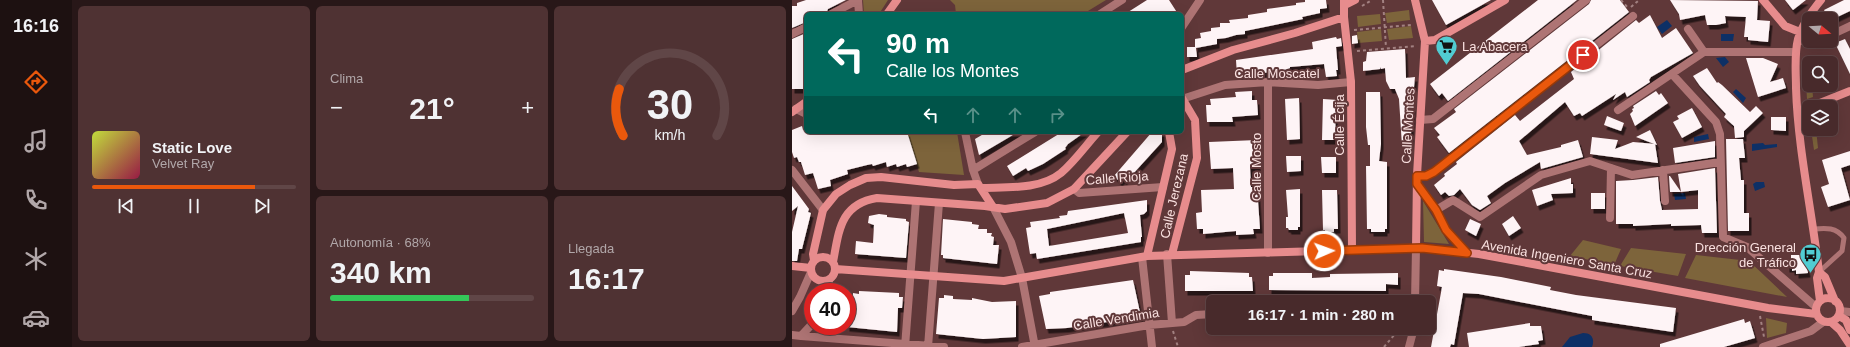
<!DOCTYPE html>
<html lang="es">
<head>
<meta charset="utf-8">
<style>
  :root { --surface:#482a2b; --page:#4f3233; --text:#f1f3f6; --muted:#b1a7a9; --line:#604647; --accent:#ea580c }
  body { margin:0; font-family:Helvetica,sans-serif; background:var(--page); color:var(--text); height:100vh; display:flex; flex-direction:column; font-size:15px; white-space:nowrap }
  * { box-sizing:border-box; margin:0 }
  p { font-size:13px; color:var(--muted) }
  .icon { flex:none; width:22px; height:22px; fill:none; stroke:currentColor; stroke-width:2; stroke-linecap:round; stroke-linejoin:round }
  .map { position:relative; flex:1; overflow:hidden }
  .panel { display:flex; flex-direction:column; gap:6px; padding:6px; background:#281718; width:720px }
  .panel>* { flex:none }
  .banner { position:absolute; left:12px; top:12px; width:380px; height:122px; border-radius:6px; box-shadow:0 4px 16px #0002,0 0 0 1px var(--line); background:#00695c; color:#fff; overflow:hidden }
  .needle { width:26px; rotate:108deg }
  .fabs { position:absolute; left:1010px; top:12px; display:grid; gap:8px }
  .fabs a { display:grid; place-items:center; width:36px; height:36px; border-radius:6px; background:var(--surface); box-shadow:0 4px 16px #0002,0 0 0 1px var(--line); font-size:20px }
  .speed { position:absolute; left:12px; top:283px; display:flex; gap:8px; font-size:20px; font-weight:700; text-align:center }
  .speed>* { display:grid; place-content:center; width:52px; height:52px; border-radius:50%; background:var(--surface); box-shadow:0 4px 16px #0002,0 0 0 1px var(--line); line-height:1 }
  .speed .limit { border:6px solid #d22; background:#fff; color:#111 }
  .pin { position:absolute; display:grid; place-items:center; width:34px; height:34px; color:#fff; margin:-17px; border:2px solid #fff; border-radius:50%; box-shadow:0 1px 4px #0007 }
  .me { position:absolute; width:44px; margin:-22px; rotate:88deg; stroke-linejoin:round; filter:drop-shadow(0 0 3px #0008) }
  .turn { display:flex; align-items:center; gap:14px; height:84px; padding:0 16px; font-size:18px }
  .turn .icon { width:52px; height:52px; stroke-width:2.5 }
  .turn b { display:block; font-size:28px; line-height:34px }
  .lanes { display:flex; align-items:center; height:38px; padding:0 16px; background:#0003; justify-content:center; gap:20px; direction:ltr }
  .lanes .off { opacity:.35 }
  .big { font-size:30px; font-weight:700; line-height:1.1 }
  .panel .tile { flex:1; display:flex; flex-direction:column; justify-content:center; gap:6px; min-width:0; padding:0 14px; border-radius:6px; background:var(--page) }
  .panel .dial { align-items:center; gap:0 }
  .dial svg { height:104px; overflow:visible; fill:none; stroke:var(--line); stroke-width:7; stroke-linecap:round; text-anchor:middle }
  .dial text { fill:var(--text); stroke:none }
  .song { display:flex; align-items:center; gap:12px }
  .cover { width:48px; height:48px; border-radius:6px; background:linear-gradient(135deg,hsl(70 70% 55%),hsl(340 70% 35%)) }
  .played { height:4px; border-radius:2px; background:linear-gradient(90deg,var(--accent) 80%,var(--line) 80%) }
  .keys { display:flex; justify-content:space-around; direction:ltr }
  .heat { display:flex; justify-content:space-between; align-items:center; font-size:22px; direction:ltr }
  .charge { height:6px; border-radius:3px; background:linear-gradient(90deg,#34c759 68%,var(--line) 0) }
  .panel .tiles { flex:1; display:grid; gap:6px; grid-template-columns:repeat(3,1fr) }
  .tile:first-child { grid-row:span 2 }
  .trip { position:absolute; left:414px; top:295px; width:230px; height:40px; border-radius:6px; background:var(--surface); box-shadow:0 4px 16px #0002,0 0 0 1px var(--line); font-weight:700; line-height:40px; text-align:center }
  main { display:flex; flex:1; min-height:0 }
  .dock { display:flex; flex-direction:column; width:72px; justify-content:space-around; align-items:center; background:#1d1111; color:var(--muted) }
  .dock .icon { width:28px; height:28px }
  .dock .on { color:var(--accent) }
  .dock b { font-size:18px; color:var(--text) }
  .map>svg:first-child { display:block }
</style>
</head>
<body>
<main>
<nav class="dock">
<b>16:16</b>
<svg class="icon on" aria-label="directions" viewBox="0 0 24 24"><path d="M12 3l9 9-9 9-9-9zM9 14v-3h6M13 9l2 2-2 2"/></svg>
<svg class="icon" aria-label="music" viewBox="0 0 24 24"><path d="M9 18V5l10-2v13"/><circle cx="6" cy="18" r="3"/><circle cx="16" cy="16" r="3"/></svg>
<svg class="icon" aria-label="phone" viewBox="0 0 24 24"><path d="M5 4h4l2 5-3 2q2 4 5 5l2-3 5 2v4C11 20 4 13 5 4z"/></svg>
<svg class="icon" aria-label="climate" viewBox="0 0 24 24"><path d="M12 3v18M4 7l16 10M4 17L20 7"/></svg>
<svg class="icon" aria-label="car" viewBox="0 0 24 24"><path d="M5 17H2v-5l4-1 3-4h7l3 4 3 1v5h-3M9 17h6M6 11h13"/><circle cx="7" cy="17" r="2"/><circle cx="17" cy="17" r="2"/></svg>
</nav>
<section class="panel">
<div class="tiles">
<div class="tile">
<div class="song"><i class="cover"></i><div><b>Static Love</b><p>Velvet Ray</p></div></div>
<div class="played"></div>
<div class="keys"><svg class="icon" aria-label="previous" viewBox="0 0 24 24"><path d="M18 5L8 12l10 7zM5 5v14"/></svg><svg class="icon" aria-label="pause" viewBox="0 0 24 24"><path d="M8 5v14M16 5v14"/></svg><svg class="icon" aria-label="next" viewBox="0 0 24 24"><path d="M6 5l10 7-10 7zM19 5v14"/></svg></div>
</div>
<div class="tile"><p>Clima</p>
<div class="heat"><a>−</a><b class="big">21°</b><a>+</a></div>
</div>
<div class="tile dial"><svg viewBox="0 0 100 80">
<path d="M14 69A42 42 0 1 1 86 69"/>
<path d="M14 69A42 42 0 0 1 11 33" stroke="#ea580c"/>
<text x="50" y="56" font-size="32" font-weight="700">30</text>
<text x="50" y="72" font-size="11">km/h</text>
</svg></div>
<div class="tile"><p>Autonomía · 68%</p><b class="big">340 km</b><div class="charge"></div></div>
<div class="tile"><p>Llegada</p><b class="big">16:17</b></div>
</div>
</section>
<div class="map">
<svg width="1058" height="347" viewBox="0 0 1058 347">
  <defs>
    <filter id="shadow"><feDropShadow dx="2.5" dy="4.5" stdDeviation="0" flood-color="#0009"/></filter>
  </defs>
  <rect width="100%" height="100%" fill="#603839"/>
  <path fill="#7d643b" d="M71 0H96L87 14H72Z
    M158 0H314L291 14H164L163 5Z
    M617 10 618 20 595 23 593 13Z
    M588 14 589 24 566 27 565 16Z
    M619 26 621 38 597 40 595 29Z
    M589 29 590 41 566 43 565 32Z
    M1017 65V85H1020L1021 97 1015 99 1013 67Z
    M1019 129H1024L1026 148 1022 150Z
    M115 132H165L172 175 127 172Z
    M631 201 657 244 632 242Z
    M791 240 829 249 822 265 778 256Z
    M839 248 894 254 886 276 828 266Z
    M904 255 957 261 995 297 893 278Z
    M974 318 995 323 994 333 975 338Z"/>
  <path fill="#0d3066" d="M875 20 880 26 870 34 865 27Z
    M929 34H942L941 41H929Z
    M933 57 937 62 931 67 924 58Z
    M944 89 954 98 951 103 941 92Z
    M916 134 917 139 902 142V137Z
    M971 143 973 145 985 144V147L960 151V144Z
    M964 182H972L973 187 963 191 961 184Z
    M893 193 894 199 883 200 882 194Z
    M791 333C800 333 803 339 800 347H770L778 337Z"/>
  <path fill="#fef4f6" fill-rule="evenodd" filter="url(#shadow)" d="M14 0H54L36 9 34 14H14V22L0 28V6H5V3Z
    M355 0H377L386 14H333Z
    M513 0H534L535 8 528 9V13L510 17 511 19 453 31V34L444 35 434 38 425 39V44L404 48 405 57H395V47H403V39L409 38 408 33 419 31V28L428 27V23H438L437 20 456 18V15L475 12V9L504 5V3L513 2Z
    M640 0H699L654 25Z
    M746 0H785L656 101 650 93 647 96 638 84Z
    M799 0H828L837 12 657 153 645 137 648 135 642 128 664 112 662 109 797 4Z
    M878 0 966 1 965 20 978 21 976 42 956 40V37H952L954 17 933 16 934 23 924 25H915L913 15 888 20 887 14Z
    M993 0H1014L1001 10Z
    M1052 0H1058V11L1039 20 1037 19 1032 10Z
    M858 15 870 38 884 28 901 53 859 77 857 80 858 82 835 97 833 92 821 100 824 94 790 116 788 113 782 116 773 102 727 141 735 155 769 147V145L786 140 791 157 749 169 748 162 713 183 695 196 699 203 688 210 680 205 668 189 662 195 657 196 653 192 649 195 642 185 653 176 652 174 665 164 664 162 723 115 728 121 782 79 779 72 844 20 847 23Z
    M14 33V89H0V39Z
    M565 35 566 43 560 44V36Z
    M544 37 545 39 549 38 550 46 544 47 546 70H544L545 76 534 77 532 64 498 67V68L489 71 445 76 444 60 521 49 520 42Z
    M1053 39 1058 49V74L1043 43Z
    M613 49 614 78 623 77 622 87 619 88 620 107H621L618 147 610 146 607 99 603 89H598L594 81 593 68 589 69 588 67V69L571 71V62L574 61 575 52Z
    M954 58H971L986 64 978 82 991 78 994 88 966 97Z
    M915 68 925 83 926 82 930 85 958 112 964 106 971 113 952 131V137L943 138 942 126 932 117 934 114 908 86 901 76Z
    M460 91V100H465L466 115 440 117 441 122H415L414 105H419L418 99 444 97 443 92Z
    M864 91 867 95 869 93 876 103 843 126 838 114 841 111 840 109 842 108 841 106Z
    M574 92H588L589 144 587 161 595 162V229H593V232H579V229H575L574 166H578V145H576L574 127Z
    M507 98 508 139 495 140 493 99Z
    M531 99 546 100V115H543L544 140H530Z
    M900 108 910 127 890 138 881 122 887 119 885 116Z
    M815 116 832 123 829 131 812 125Z
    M979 117H994V131L979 130Z
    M10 126 11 130 14 129V132H115L125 164 115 167 114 164 105 167 104 164 95 167 94 162 81 166 80 164 75 165 55 170 56 174 38 180 39 186 26 189 21 173 13 175 9 162H7L5 157 2 158 0 152V130Z
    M858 130 865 145 844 137Z
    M195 132H226L187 155 183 139Z
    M270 132H293L276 144 273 148 274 149 251 164 236 171 234 168 221 176 215 166Z
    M360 132H370V142L340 175 339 173 332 181 331 179 328 182 322 176Z
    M800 137 826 140 823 149 841 142 863 144 866 163 798 154Z
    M934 139H951L953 158H947L949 180H952V213H957V231H936Z
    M465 140 466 167H458L459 187H465L468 229H461L462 234 444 235V231L411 234V229H405L404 213 410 212 409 190 442 189 441 168 419 169 417 142Z
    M923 141V157L883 163 881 148Z
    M1058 151V165L1049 168 1058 200 1036 207 1029 187 1037 184 1030 160Z
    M494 156H509V171L495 172Z
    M529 157H544V173H530Z
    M923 168 925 233H910L909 225 879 226V224L841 226V224H824V181L841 180 866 177 868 201 870 210 906 209V190L889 192 886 174Z
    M877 176H878L889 192H878Z
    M779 178V184H781V193L759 194 761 200 745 206 740 190Z
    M0 186 17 209 16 212 19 213 10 249H7L5 261H0V232L6 206 0 211Z
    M508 189V227H506V230H497L496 228H494V217H496L494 190Z
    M530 190H545L546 229H542V232H533V230H531Z
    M799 193H813V209H799Z
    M355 200V211L352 214 348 215 350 237H349V242L245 259 244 253 238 254 234 228 239 227 238 222 268 218 267 216 275 215 276 211ZM332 213 336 233 257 246 255 229Z
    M87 214 95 215V217L114 219V221L117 222 114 258 63 254 64 241 81 243 82 225 76 223 77 216Z
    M721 216 729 228 717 236 710 224Z
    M151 219 180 222V224L187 225 186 229H195V233H200L199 236 202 237 201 245H207L205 264 151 258V255H149Z
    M678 219 689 224 684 236 673 230Z
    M999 255H1013L1016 273 1004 274V270L1000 271V268H995V260L999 259Z
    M652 269 709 277 759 287 758 290 784 295 884 308 881 332 800 320V316L687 294 671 293 662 345 659 344 658 347H639L650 287 645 286 647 270 652 271Z
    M398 271 457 273V277H460L461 291H393V275H398Z
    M481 273H520V278L538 277V274L606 273V285L594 284V291L477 290V276H481Z
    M341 280 349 317 275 328 254 329 247 296 258 294V292Z
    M67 291 107 293V297H111L110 308H106L105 332 55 327V314L60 315 61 293 67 294Z
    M152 295 161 296V299L180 300V298L200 302 224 301V337L191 339 144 334 147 298H152Z
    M952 319 953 323 958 321 963 338 932 347H868V344Z
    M738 323V326H749L751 340 746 341 747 344 727 347H677L675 333Z"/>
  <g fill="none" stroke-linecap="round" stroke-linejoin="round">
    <path stroke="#a28181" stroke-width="2" stroke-dasharray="3 3" stroke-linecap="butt" d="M591 0 594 48
      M829 0 836 8
      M570 6 580 0
      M839 7 846 1 845 0
      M562 30 619 25
      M565 51 624 46
      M968 316 972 337
      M381 331 386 347
      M592 347 608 328"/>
    <path stroke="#ae7474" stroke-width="5" d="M1022 229C1034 228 1044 227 1052 238L1050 251 1027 272"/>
    <path stroke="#ae7474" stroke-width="8" d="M66 0 67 14
      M39 14 66 0
      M308 14 330 0
      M390 27 408 0
      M896 29 912 52
      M0 34 14 27
      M1039 35 1058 26
      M1006 41H1026
      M880 74 924 122 928 134 931 237 955 247 1024 307
      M476 82V253
      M390 99 433 85 476 82 526 85 559 82
      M4 109 14 114
      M826 110 912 52H1004
      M628 120 641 119 794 0
      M173 132 181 170 186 184
      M0 170 31 210
      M181 170 243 132
      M871 170 873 201
      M625 175H634L642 172 841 16
      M282 189 287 193 371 187
      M201 207 219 242 230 278 243 347
      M644 210 661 200 688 217 749 175 798 161 840 175 928 162
      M818 218 819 168
      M375 254 380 323
      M350 257 360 347
      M37 292V280
      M623 302 624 248
      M0 311 8 297 19 272
      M1048 311 1058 312
      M0 335 9 336 21 323
      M9 336 152 347
      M113 347 124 201
      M136 347 147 203
      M230 347 357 325 392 322 404 315 421 314
      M617 347 622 328
      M971 347 1019 331 1031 322"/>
    <path stroke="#e78c8d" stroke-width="8" d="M552 0V17L559 82 560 250
      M623 0 633 41 625 175 624 248
      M971 0 993 26 1008 32
      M553 5 563 0
      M95 14 105 0
      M633 41 643 40 713 0
      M390 70 441 50 503 33 552 17
      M1018 107 1058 91
      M0 112 14 102
      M625 184 644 210 654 230 675 253
      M189 188C215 187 248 190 269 173 283 161 294 145 306 132
      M380 254 405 158 403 120 390 98
      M355 256 380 149 377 132
      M19 269a12 12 0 1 1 24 0a12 12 0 1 1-24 0Z
      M22 260 21 254 31 210 44 194 58 185 74 178 89 177 162 185 186 184 201 207
      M41 262C47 231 48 204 85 198L193 206 213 209 255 203 282 189 335 132
      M0 266 19 268
      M43 269 212 281 355 256 630 248 687 254 976 308 1024 314
      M1027 272 1033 277 1043 301
      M1024 310a12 12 0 1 1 24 0a12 12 0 1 1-24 0Z
      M1028 301 1025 278 1027 272C1020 211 1006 150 1004 88 1004 72 1002 55 1006 39 1010 24 1019 12 1029 0
      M1047 316 1054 320 1058 330
      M1039 322 1048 330 1058 345"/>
  </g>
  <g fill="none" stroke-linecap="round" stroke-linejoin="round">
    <defs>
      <path id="route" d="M532 251 630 248 675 253 654 230 644 210 625 184V176H634L642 172 791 55"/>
    </defs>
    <use href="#route" stroke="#983908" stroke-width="10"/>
    <use href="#route" stroke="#ea580c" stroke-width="7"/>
  </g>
  <defs>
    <symbol id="supermarket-pin" viewBox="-11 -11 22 30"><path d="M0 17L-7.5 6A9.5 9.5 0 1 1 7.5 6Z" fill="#51ccd2" stroke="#603839"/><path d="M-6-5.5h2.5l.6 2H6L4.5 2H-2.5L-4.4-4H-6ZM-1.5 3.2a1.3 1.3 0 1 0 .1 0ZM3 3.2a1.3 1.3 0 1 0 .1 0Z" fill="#111"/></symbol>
    <symbol id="bus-pin" viewBox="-11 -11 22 30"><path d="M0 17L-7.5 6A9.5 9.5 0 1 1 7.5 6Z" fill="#51ccd2" stroke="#603839"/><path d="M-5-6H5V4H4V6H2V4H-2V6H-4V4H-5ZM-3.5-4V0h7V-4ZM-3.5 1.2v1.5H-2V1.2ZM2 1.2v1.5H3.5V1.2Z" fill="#111"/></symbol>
  </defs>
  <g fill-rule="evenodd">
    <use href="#supermarket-pin" x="642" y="34" width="25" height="34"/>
    <use href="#bus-pin" x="1006" y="242" width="25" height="34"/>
  </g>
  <g text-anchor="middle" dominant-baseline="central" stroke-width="4" stroke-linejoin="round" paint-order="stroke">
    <g font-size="13" fill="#f9e0df" stroke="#603839" text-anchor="start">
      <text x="670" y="46">La Abacera</text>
      <text x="1004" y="247" text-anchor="end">Drección General<tspan x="1004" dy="15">de Tráfico</tspan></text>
    </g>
    <g font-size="13" fill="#f9e0df" stroke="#603839">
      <text x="485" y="73">Calle Moscatel</text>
      <text transform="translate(547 125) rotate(-90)">Calle Écija</text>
      <text transform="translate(616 126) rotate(-87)">Calle Montes</text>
      <text transform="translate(464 167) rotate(-90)">Calle Mosto</text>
      <text transform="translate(325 178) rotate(-4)">Calle Rioja</text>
      <text transform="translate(382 196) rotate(-77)">Calle Jerezana</text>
      <text transform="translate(775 259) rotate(10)">Avenida Ingeniero Santa Cruz</text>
      <text transform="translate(324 319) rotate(-9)">Calle Vendimia</text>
    </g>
  </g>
</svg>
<div class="fabs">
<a><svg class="needle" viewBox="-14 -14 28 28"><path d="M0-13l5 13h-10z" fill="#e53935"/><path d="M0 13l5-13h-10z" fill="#b1a7a9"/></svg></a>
<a><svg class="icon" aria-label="search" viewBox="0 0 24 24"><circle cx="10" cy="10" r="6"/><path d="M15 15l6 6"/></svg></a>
<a><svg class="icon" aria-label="layers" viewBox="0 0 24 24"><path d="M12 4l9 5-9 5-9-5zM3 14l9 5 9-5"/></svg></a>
</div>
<div class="speed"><div class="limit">40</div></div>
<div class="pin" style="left:791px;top:55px;background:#d93025"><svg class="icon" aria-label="arrive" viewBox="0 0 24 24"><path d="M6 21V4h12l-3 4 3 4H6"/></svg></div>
<svg class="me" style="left:532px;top:251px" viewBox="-20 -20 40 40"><circle r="17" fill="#ea580c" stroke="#fff" stroke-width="3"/><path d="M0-11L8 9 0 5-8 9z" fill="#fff"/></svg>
<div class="trip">16:17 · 1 min · 280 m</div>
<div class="banner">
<div class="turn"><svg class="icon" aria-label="left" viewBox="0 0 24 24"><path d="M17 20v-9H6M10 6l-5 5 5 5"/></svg><div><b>90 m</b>Calle los Montes</div></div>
<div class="lanes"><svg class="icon" aria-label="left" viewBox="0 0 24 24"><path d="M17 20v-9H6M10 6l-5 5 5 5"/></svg><svg class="icon off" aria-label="ahead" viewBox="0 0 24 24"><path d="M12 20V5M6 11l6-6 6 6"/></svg><svg class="icon off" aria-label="ahead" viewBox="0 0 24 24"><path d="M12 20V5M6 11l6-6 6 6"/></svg><svg class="icon off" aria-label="right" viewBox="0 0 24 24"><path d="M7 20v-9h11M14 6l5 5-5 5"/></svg></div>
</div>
</div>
</main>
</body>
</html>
